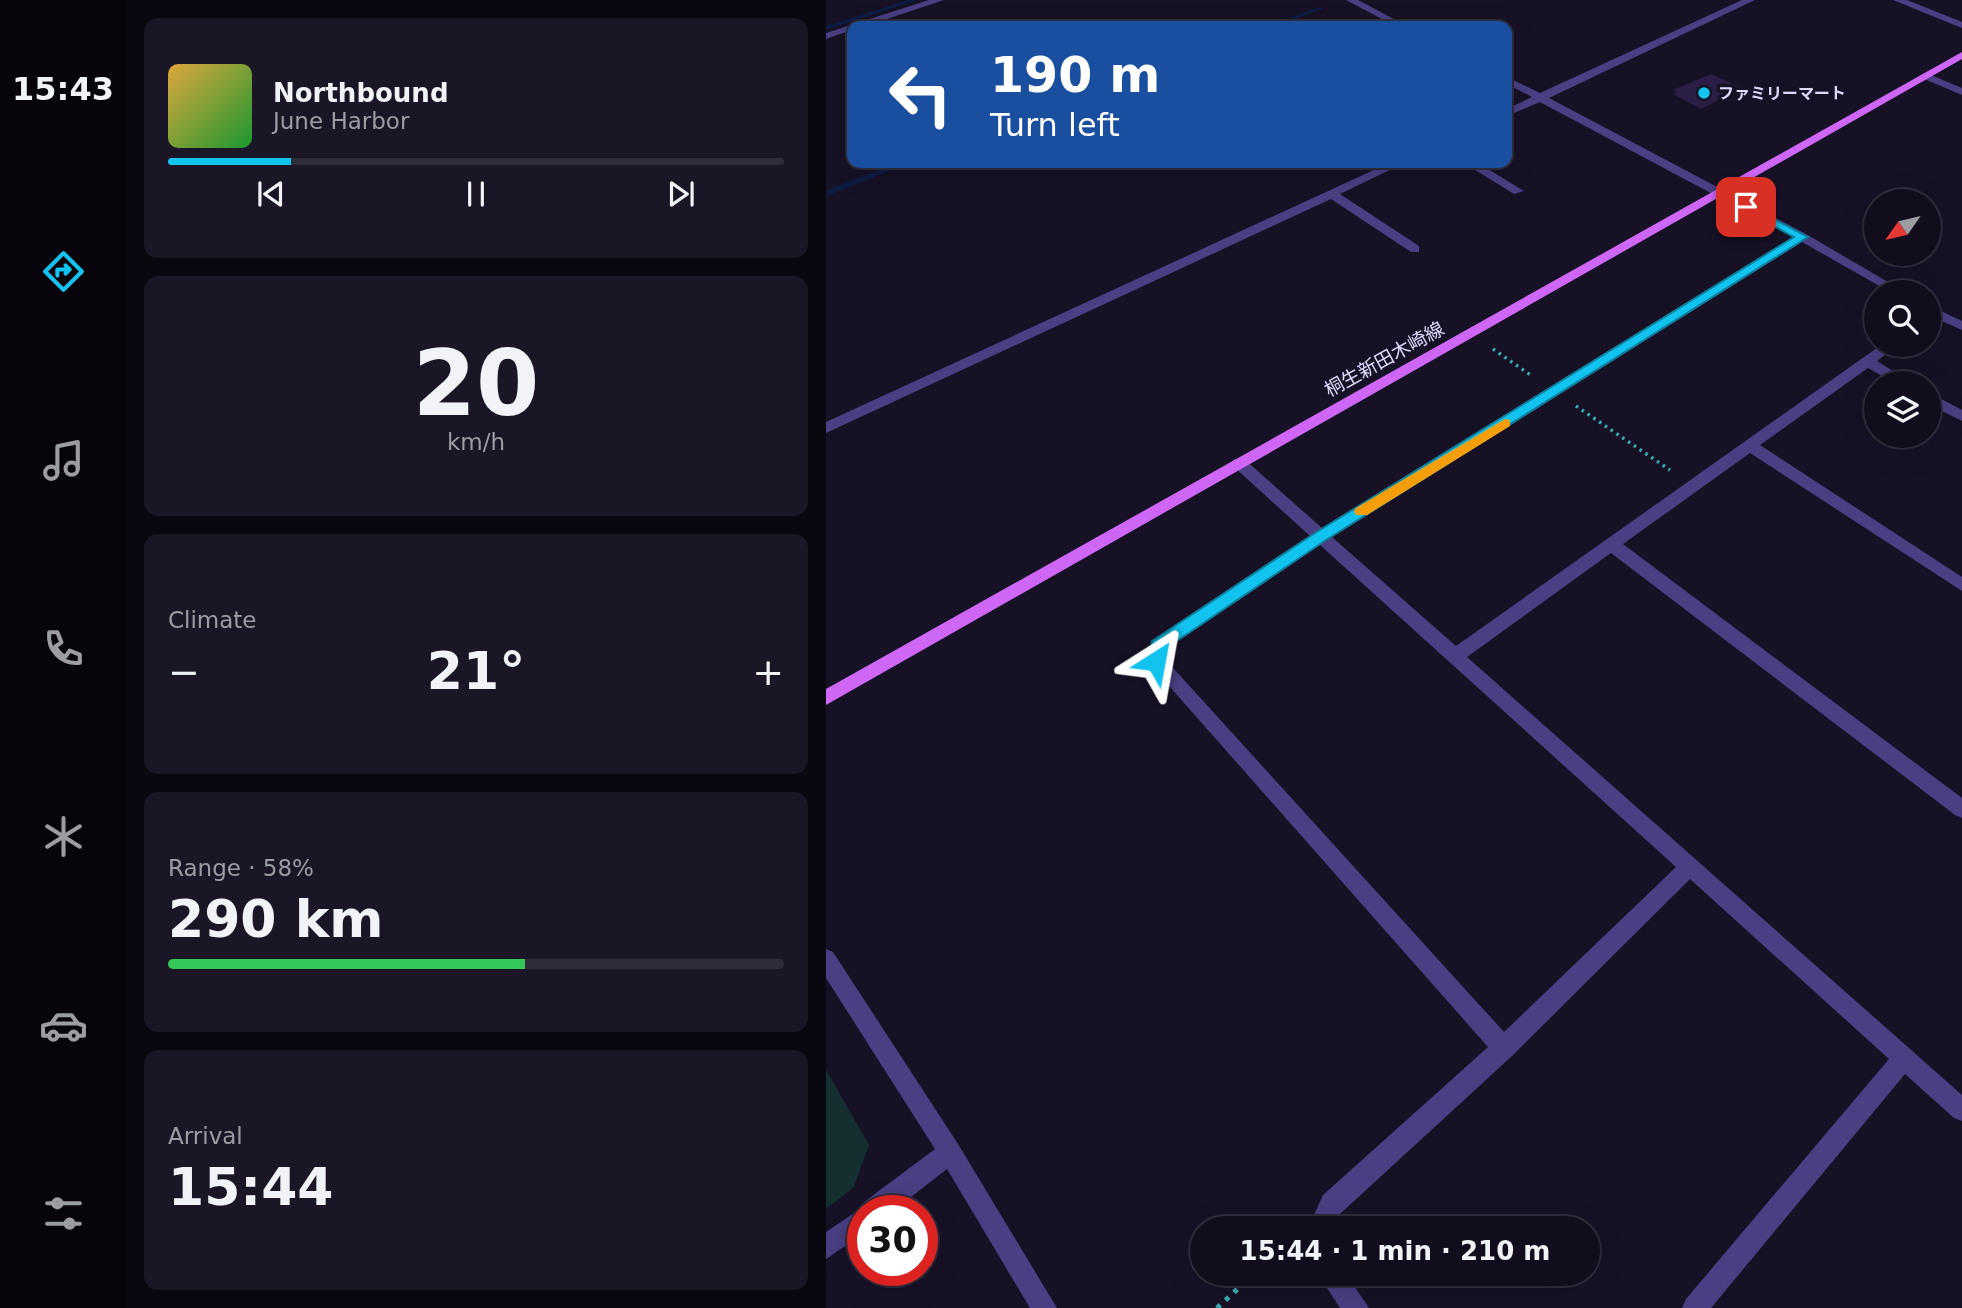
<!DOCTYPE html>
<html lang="en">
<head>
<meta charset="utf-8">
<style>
  :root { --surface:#110d1c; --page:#1a1625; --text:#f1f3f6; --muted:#9c9ca3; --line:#302d3b; --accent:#12c3ef }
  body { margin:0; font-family:"DejaVu Sans","Noto Sans JP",sans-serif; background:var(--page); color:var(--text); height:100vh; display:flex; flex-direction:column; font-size:26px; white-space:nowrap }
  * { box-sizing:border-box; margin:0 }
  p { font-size:23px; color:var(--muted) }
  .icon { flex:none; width:38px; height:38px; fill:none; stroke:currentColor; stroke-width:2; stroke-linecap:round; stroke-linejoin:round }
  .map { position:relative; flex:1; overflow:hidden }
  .side { display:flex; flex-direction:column; gap:18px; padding:18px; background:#09070f; width:700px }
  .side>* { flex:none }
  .banner { position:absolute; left:21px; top:21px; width:665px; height:147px; border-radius:14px; box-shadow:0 7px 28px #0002,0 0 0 2px var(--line); background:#1a4fa0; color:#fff; overflow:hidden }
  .needle { width:46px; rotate:236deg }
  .controls { position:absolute; left:1038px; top:189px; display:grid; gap:14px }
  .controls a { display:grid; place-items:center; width:77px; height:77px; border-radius:50%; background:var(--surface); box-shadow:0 7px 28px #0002,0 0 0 2px var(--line); font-size:35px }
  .speed { position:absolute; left:21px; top:1195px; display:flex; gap:14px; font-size:35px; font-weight:700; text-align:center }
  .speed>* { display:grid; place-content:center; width:91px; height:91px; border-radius:50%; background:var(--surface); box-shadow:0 7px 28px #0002,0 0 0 2px var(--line); line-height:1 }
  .speed .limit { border:10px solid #d22; background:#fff; color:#111 }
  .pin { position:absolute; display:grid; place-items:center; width:60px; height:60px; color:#fff; margin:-30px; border-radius:14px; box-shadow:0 4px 10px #0006 }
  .me { position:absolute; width:77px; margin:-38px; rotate:34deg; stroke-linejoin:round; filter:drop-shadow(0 0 5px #0008) }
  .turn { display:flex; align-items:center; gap:24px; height:147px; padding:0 28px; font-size:32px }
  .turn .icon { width:91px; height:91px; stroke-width:2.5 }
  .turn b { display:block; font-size:49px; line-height:60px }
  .big { font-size:52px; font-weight:700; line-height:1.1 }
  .side .card { flex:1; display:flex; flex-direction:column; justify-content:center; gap:10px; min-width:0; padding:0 24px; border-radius:14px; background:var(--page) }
  .side .dial { align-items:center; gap:0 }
  .dial b { font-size:91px; line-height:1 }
  .song { display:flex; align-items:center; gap:21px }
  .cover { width:84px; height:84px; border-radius:10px; background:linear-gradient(135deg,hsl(40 70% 55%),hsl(130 70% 35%)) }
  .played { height:7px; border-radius:4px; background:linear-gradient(90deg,var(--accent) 20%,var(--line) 20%) }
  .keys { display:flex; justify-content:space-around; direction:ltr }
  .heat { display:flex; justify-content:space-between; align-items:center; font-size:38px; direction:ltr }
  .charge { height:10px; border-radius:5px; background:linear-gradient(90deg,#34c759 58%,var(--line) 0) }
  .trip { position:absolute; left:364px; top:1216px; width:410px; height:70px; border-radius:35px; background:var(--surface); box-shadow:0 7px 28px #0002,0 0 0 2px var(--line); font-weight:700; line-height:70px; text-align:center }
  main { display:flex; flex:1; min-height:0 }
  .dock { display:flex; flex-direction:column; width:126px; justify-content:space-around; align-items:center; background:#07050b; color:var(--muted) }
  .dock .icon { width:49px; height:49px }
  .dock .selected { color:var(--accent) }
  .dock b { font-size:32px; color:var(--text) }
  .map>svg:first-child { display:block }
</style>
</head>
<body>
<main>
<nav class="dock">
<b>15:43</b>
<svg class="icon selected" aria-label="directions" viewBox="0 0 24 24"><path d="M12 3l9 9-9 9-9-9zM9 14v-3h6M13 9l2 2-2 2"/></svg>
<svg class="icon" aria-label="music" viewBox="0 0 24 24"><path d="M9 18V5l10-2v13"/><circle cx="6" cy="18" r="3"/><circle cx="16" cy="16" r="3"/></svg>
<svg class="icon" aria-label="phone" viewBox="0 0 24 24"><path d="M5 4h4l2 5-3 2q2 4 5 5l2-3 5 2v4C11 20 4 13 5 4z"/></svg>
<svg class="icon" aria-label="climate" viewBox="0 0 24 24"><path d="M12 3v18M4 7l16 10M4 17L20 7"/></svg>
<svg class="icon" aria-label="car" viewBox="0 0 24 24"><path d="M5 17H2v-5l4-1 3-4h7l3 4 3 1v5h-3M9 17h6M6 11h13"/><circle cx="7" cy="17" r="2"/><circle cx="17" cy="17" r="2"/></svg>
<svg class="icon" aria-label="filters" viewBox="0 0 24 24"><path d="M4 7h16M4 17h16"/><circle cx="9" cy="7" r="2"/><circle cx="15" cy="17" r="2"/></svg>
</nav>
<section class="side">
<div class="card">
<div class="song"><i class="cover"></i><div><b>Northbound</b><p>June Harbor</p></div></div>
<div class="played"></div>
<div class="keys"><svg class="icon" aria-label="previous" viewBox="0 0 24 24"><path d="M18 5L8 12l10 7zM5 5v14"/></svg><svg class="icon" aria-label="pause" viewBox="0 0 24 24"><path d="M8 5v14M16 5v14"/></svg><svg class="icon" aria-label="next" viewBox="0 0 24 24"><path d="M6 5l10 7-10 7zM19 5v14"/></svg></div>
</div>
<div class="card dial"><b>20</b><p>km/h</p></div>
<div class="card"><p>Climate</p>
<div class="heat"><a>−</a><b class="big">21°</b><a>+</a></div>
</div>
<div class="card"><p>Range · 58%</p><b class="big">290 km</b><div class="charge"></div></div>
<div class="card"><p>Arrival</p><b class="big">15:44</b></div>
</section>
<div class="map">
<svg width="1136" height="1308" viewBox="0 0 1136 1308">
  <rect width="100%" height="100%" fill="#171126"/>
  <path fill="#152e30" d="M0 1070 43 1145 28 1187 0 1209Z"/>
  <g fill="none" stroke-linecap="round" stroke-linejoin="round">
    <path fill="#0e1c42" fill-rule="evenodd" d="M82 0H92L0 30V26Z
      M493 7 498 8 452 26H442Z
      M73 163H84L0 196V190Z"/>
  </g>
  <path fill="#2a1e46" d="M885 74 916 88 875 109 847 94 851 92 847 90Z"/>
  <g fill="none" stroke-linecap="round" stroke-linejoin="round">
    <path stroke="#38acb1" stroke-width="3.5" stroke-dasharray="2.5 4.5" stroke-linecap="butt" d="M667 349 706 376
      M750 406 844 470"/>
    <path stroke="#38acb1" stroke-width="5" stroke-dasharray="4.5 7" stroke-linecap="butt" d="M391 1308 428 1274"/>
    <path fill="#493f82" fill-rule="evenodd" d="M103 0H118L40 26H26V30L0 39V33Z
      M520 0H532L581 26H569Z
      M916 0H929L723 98 980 234 1079 292H1064L976 242 506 537 630 646 1055 345H1071L1051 361 1086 383H1069L1042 368 934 445 1136 577V591L924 453 797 544 1136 798V818L1129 815 785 553 641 657 1136 1095V1121L1128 1118 1079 1074 885 1308H856L860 1299 1063 1059 864 879 686 1056 515 1213 507 1228H482L497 1195 662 1047 321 661 325 641 484 536 408 467 405 463 408 459H418L496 528 967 237 714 102 681 116V109L706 97 681 84V77L714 93ZM494 545 850 867 678 1032 339 659 340 649Z
      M1067 0H1081L1136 22V28Z
      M1100 73 1136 88V95L1096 78 1095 76Z
      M563 163H578L514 194 593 246V252H585L505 199 0 433V422Z
      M638 163H652L698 191 688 194Z
      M1102 305 1136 321V330L1102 315Z
      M1102 392 1136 410V421L1102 404Z
      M0 949 7 952 132 1144 231 1308H204L121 1169 67 1211H37V1234L0 1259V1232L37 1207 38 1202 109 1149 0 978Z
      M492 1274H520L543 1308H514Z"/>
    <path fill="#ce67f5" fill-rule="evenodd" d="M1136 52V59L0 705V689Z"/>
  </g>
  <path fill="#12c3ef" stroke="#0c7f9b" stroke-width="2" d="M920 204 982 237 500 540 339 649 336 666H324L322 661 326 641 489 533 968 237 916 209V205Z"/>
  <path fill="#f59e0b" d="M679 419 684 420V426L541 515H530L528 511 530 508Z"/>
  <circle fill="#12c3ef" stroke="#171126" stroke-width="2.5" cx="878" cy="93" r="7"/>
  <g text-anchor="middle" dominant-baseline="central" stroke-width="7" stroke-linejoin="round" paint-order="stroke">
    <g font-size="16" font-weight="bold" fill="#e0d9fc" stroke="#171126" text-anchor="start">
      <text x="892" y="93">ファミリーマート</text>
    </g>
    <g font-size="19" fill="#e0d9fc" stroke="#171126">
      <text transform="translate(558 359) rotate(-29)">桐生新田木崎線</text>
    </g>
  </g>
</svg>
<div class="controls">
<a><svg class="needle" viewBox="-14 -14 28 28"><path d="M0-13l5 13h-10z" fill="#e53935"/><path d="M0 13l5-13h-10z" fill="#9c9ca3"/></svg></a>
<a><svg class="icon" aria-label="search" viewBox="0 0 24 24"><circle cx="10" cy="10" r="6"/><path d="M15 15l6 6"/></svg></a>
<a><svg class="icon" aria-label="layers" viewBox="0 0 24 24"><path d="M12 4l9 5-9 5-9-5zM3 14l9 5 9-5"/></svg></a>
</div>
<div class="speed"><div class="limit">30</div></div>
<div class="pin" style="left:920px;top:207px;background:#d93025"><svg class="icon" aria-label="arrive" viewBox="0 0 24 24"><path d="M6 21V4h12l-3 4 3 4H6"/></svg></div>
<svg class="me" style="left:330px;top:661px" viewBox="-20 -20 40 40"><path d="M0-17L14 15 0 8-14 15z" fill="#12c3ef" stroke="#fff" stroke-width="4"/></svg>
<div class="trip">15:44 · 1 min · 210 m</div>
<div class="banner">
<div class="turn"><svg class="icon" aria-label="left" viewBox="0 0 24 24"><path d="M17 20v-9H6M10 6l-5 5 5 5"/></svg><div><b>190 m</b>Turn left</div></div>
</div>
</div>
</main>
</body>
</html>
